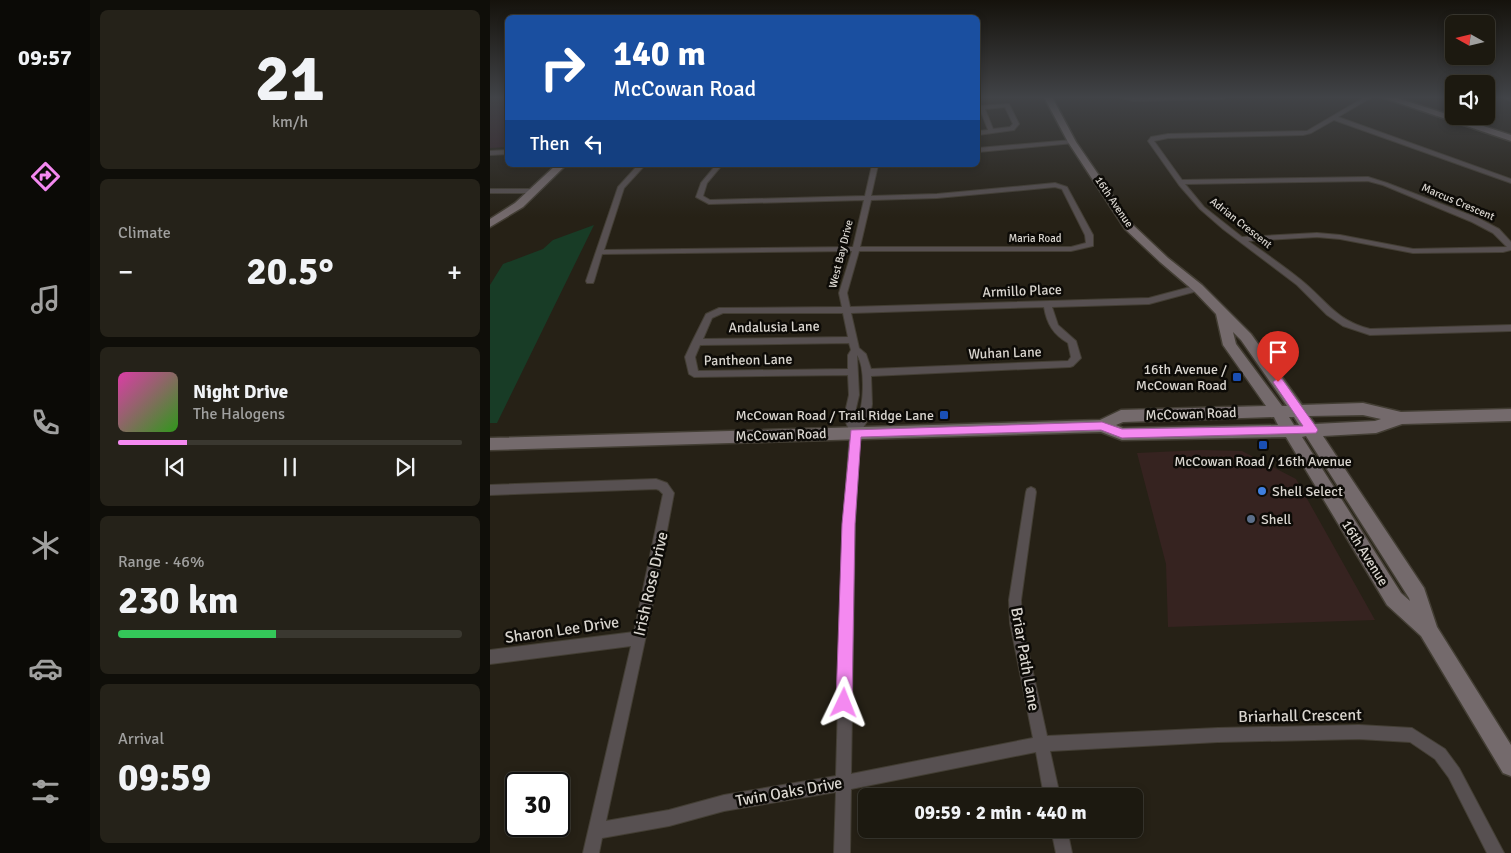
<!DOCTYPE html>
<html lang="en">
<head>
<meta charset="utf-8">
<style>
  :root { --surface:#1c1910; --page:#252219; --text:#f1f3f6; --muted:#a0a09f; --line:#3a3830; --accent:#f489f0 }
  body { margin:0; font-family:Signika,sans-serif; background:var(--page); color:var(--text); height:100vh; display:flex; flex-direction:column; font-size:19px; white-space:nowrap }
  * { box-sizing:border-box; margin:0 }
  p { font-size:16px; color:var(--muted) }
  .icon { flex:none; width:28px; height:28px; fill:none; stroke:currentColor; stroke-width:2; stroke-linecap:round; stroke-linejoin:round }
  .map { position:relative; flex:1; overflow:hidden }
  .side { display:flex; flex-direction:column; gap:10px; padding:10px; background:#0f0e09; width:400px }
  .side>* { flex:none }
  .guide { position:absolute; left:15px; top:15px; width:475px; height:152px; border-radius:8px; box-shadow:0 2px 8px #0003,0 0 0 1px var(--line); background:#1a4fa0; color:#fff; overflow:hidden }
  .needle { width:32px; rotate:278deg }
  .tools { position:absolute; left:955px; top:15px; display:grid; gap:10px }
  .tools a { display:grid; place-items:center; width:50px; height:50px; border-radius:8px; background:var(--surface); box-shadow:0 2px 8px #0003,0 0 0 1px var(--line); font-size:25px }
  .speed { position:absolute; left:15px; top:772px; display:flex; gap:10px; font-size:25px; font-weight:700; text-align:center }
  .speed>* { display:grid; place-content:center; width:65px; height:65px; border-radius:50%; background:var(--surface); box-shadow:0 2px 8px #0003,0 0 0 1px var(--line); line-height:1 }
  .speed .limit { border:2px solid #111; border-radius:8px; background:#fff; color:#111 }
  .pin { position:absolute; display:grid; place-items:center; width:42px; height:42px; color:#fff; margin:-51px -21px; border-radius:50% 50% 50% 0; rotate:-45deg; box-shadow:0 0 5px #0007 }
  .pin .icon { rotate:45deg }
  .me { position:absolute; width:55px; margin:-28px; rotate:2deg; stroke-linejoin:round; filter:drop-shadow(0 0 4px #0008) }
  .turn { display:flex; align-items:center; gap:18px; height:105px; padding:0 25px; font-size:22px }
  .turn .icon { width:65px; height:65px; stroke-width:2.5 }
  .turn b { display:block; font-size:35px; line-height:42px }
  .then { display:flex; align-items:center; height:48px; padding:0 25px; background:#0003; gap:10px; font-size:19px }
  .big { font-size:38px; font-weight:800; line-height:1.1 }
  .side .widget { flex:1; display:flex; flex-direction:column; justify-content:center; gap:8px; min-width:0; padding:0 18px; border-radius:8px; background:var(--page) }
  .side .dial { align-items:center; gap:0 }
  .dial b { font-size:65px; line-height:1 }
  .song { display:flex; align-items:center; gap:15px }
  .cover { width:60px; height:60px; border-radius:8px; background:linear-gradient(135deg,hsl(320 70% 55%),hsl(110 70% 35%)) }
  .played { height:5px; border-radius:2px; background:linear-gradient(90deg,var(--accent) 20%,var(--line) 20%) }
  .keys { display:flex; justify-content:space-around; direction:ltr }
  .heat { display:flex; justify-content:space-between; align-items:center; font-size:28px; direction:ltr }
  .charge { height:8px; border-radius:4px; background:linear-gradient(90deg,#34c759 46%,var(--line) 0) }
  .trip { position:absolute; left:368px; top:788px; width:285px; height:50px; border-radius:8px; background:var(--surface); box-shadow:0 2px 8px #0003,0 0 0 1px var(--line); font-weight:800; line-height:50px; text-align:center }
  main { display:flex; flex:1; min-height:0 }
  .tabs { display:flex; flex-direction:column; width:90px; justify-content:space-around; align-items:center; background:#0b0a06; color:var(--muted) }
  .tabs .icon { width:35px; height:35px }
  .tabs .active { color:var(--accent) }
  .tabs b { font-size:22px; color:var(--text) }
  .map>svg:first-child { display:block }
</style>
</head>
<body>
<main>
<nav class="tabs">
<b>09:57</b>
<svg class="icon active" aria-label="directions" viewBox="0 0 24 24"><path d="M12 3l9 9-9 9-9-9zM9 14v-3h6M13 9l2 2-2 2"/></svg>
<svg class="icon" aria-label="music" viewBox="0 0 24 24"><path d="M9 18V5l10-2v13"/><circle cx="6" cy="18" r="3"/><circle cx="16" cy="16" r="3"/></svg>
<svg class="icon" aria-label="phone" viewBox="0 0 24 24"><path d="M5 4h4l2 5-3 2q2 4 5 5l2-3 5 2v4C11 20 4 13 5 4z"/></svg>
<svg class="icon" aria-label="climate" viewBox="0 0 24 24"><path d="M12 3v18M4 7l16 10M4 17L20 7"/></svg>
<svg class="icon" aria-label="car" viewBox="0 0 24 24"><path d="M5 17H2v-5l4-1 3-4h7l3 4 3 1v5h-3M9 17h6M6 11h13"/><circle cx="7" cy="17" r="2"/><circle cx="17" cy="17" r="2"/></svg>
<svg class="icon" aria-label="filters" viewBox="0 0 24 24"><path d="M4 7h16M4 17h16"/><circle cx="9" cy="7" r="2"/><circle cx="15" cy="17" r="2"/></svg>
</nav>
<section class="side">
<div class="widget dial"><b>21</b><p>km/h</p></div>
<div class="widget"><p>Climate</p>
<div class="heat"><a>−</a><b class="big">20.5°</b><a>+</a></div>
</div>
<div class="widget">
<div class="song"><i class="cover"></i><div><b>Night Drive</b><p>The Halogens</p></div></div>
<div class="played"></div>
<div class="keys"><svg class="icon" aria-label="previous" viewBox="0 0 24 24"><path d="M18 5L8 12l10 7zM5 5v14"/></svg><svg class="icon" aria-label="pause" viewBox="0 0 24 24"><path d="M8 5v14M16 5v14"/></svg><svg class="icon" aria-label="next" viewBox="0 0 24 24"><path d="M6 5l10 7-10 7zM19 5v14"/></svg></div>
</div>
<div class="widget"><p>Range · 46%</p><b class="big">230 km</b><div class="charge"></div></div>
<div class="widget"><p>Arrival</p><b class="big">09:59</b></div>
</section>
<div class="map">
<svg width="1021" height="853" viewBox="0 0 1021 853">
  <rect width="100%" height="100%" fill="#262116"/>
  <path fill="#362320" d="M712 450 752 451 806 479 885 620 678 627 676 564 647 453Z"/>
  <path fill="#352228" d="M17 97V147L0 148V98Z"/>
  <path fill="#183c26" d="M104 225 7 423H0V285L13 264 53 249 63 240Z"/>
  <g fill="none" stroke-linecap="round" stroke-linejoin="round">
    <defs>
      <path id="street" d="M628 97H736L733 99 643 101Z
        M875 97H882L848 117 1021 179V183L844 120 821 133 813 135 678 138 664 141 692 180 878 177 897 183 988 218 1009 229 1021 242V250L1013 252 923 253 850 239 827 237 758 241C776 254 794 266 811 280 837 301 845 320 880 329L1021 325V331L880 335 853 326 837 315 807 285 733 229 710 209 689 185 658 141 661 137 678 134 817 131ZM878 181 893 185 982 222 1003 233 1017 247 923 249 850 235 827 233 752 237 714 207 695 184Z
        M1013 97H1021V101L1014 98Z
        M519 104 529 124 524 130 488 135V131L498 130 490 109 488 110V106ZM515 107 523 124 520 127 503 129 495 109Z
        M582 140 584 141V143L488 152V148Z
        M18 150V154L0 155V151Z
        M148 165H155L134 188 114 250 363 247 374 200 219 204 206 197 211 183 226 165H232L217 183 213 196 220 200 375 196 382 165H388L381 196 447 194 565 183 577 187 603 235V246L581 251H369L357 293 360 307 659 298 708 285 712 288 711 290 659 304 562 307 568 325 586 341 591 358 583 366 580 367 381 376 382 404 380 416 370 433 365 524 361 774 543 738 520 623 519 600 536 492 537 489 541 487 545 489 546 492 531 600 532 623 557 736 728 728 869 725 922 728 955 749 969 768 1014 853H997L959 778 945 759 920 742 869 739 728 742 560 751 570 796H554L546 752 361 789 360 853H344L346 792 234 811 179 826 112 838 109 853H93L141 646 0 664V650L144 632 173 494 169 490 166 489 0 495V485L166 479 177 483 184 493 166 589 116 821 179 810 234 795 346 776 353 524 360 433 354 417 359 395 358 375 204 377 199 374 195 357 202 342 216 314 229 308 352 307 349 293 362 251 112 254 104 281 103 283H97L96 281 128 187ZM565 187 572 189 595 235 596 243 581 247H370L381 200 447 198ZM554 307C557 324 563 334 578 343L581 357 578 361 381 369 376 354 369 348 361 313ZM233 313H353L358 337 213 339 222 318ZM359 343 361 350 358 355V369L208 371 205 357 210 345ZM367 355C376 368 374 409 366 422L364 417 369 395Z
        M0 189H44L47 191 44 193H0Z
        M561 829H577L582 853H566Z"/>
      <path id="secondary" d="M554 97H562L586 142 643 225 678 258 712 285 761 334 812 405 873 403 911 412 1021 409V421L912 424 886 433 833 436 934 588 947 627 1021 745V776L1013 773 931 636 897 605 796 437 632 440 611 432 0 450V438L610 420 631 410 776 406 733 345 726 314 704 291 670 262 635 229 578 142ZM743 332 751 340 797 406H792L746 344ZM873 415 891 419 885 421 825 424 819 416ZM784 417 788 425 633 428 626 425 633 422ZM799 417H804L809 425H804ZM816 436 919 598 920 601 911 593 812 437Z
        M891 97H904L1021 135V141Z
        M66 165H76L33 207 0 227V219L25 203Z"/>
    </defs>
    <use href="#street" stroke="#433e34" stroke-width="2"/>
    <use href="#secondary" stroke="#433e34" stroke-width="3"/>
    <use href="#street" fill="#575051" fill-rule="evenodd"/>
    <use href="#secondary" fill="#746a6c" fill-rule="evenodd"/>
  </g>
  <linearGradient id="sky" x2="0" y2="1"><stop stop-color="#15120c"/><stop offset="0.45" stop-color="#414347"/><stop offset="1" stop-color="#414347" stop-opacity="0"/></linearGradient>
  <rect width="1021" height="217" fill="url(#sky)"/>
  <path fill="#f489f0" stroke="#9f599c" d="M788 378 792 379 826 427 828 430 826 433 632 438 611 430 371 437 365 524 362 703 360 709 354 711 348 709 346 703 352 524 361 430 612 422 632 429 813 426 783 382Z"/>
  <g fill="#1a4fb4" stroke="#0d0b07" stroke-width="2">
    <rect x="742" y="372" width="10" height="10" rx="2.5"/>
    <rect x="449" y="410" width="10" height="10" rx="2.5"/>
    <rect x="768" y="440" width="10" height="10" rx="2.5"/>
  </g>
  <circle fill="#3f7fe0" stroke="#0d0b07" stroke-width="2" cx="772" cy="491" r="5"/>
  <circle fill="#5c6f8a" stroke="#0d0b07" stroke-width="2" cx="761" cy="519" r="5"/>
  <g text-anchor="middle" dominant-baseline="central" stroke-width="5" stroke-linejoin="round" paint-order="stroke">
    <g font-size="11" fill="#d9d5cf" stroke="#0d0b07">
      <text transform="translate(624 202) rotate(56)">16th Avenue</text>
      <text transform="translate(968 202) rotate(23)">Marcus Crescent</text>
      <text transform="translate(751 223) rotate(38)">Adrian Crescent</text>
      <text x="545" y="238">Maria Road</text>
      <text transform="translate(351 254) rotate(-76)">West Bay Drive</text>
    </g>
    <g font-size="14" fill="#d9d5cf" stroke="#0d0b07">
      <text transform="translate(532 291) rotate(-2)">Armillo Place</text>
      <text transform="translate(284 327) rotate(-1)">Andalusia Lane</text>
      <text transform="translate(515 353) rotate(-2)">Wuhan Lane</text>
      <text transform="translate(258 360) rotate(-1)">Pantheon Lane</text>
      <text transform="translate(701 414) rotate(-2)">McCowan Road</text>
      <text transform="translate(291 435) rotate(-2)">McCowan Road</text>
      <text transform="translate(875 553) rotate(58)">16th Avenue</text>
    </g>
    <g font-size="14" fill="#d9d5cf" stroke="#0d0b07" text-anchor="end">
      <text x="737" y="369">16th Avenue /<tspan x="737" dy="16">McCowan Road</tspan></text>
      <text x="444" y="415">McCowan Road / Trail Ridge Lane</text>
      <text x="773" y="461" text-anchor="middle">McCowan Road / 16th Avenue</text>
      <text x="782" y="491" text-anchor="start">Shell Select</text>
      <text x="771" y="519" text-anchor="start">Shell</text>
    </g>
    <g font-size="16" fill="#d9d5cf" stroke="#0d0b07">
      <text transform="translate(161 584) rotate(-77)">Irish Rose Drive</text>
      <text transform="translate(72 630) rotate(-8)">Sharon Lee Drive</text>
      <text transform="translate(535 659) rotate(80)">Briar Path Lane</text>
      <text transform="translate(810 716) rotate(-1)">Briarhall Crescent</text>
      <text transform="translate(299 792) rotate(-10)">Twin Oaks Drive</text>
    </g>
  </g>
</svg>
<div class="tools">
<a><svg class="needle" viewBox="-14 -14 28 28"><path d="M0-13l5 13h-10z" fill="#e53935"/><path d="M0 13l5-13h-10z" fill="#a0a09f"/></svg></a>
<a><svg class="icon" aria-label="sound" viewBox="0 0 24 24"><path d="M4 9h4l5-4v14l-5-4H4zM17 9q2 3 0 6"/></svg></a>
</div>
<div class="speed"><div class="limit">30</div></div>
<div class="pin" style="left:788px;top:382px;background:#d93025"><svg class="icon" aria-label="arrive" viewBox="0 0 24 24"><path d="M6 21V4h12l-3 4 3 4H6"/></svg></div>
<svg class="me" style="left:354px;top:703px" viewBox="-20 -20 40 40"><path d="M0-17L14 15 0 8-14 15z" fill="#f489f0" stroke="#fff" stroke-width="4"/></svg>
<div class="trip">09:59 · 2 min · 440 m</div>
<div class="guide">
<div class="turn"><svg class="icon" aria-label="right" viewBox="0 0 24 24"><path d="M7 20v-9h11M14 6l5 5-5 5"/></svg><div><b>140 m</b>McCowan Road</div></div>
<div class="then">Then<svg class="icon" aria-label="left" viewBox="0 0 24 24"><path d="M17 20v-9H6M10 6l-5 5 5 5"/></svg></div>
</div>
</div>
</main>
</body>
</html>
